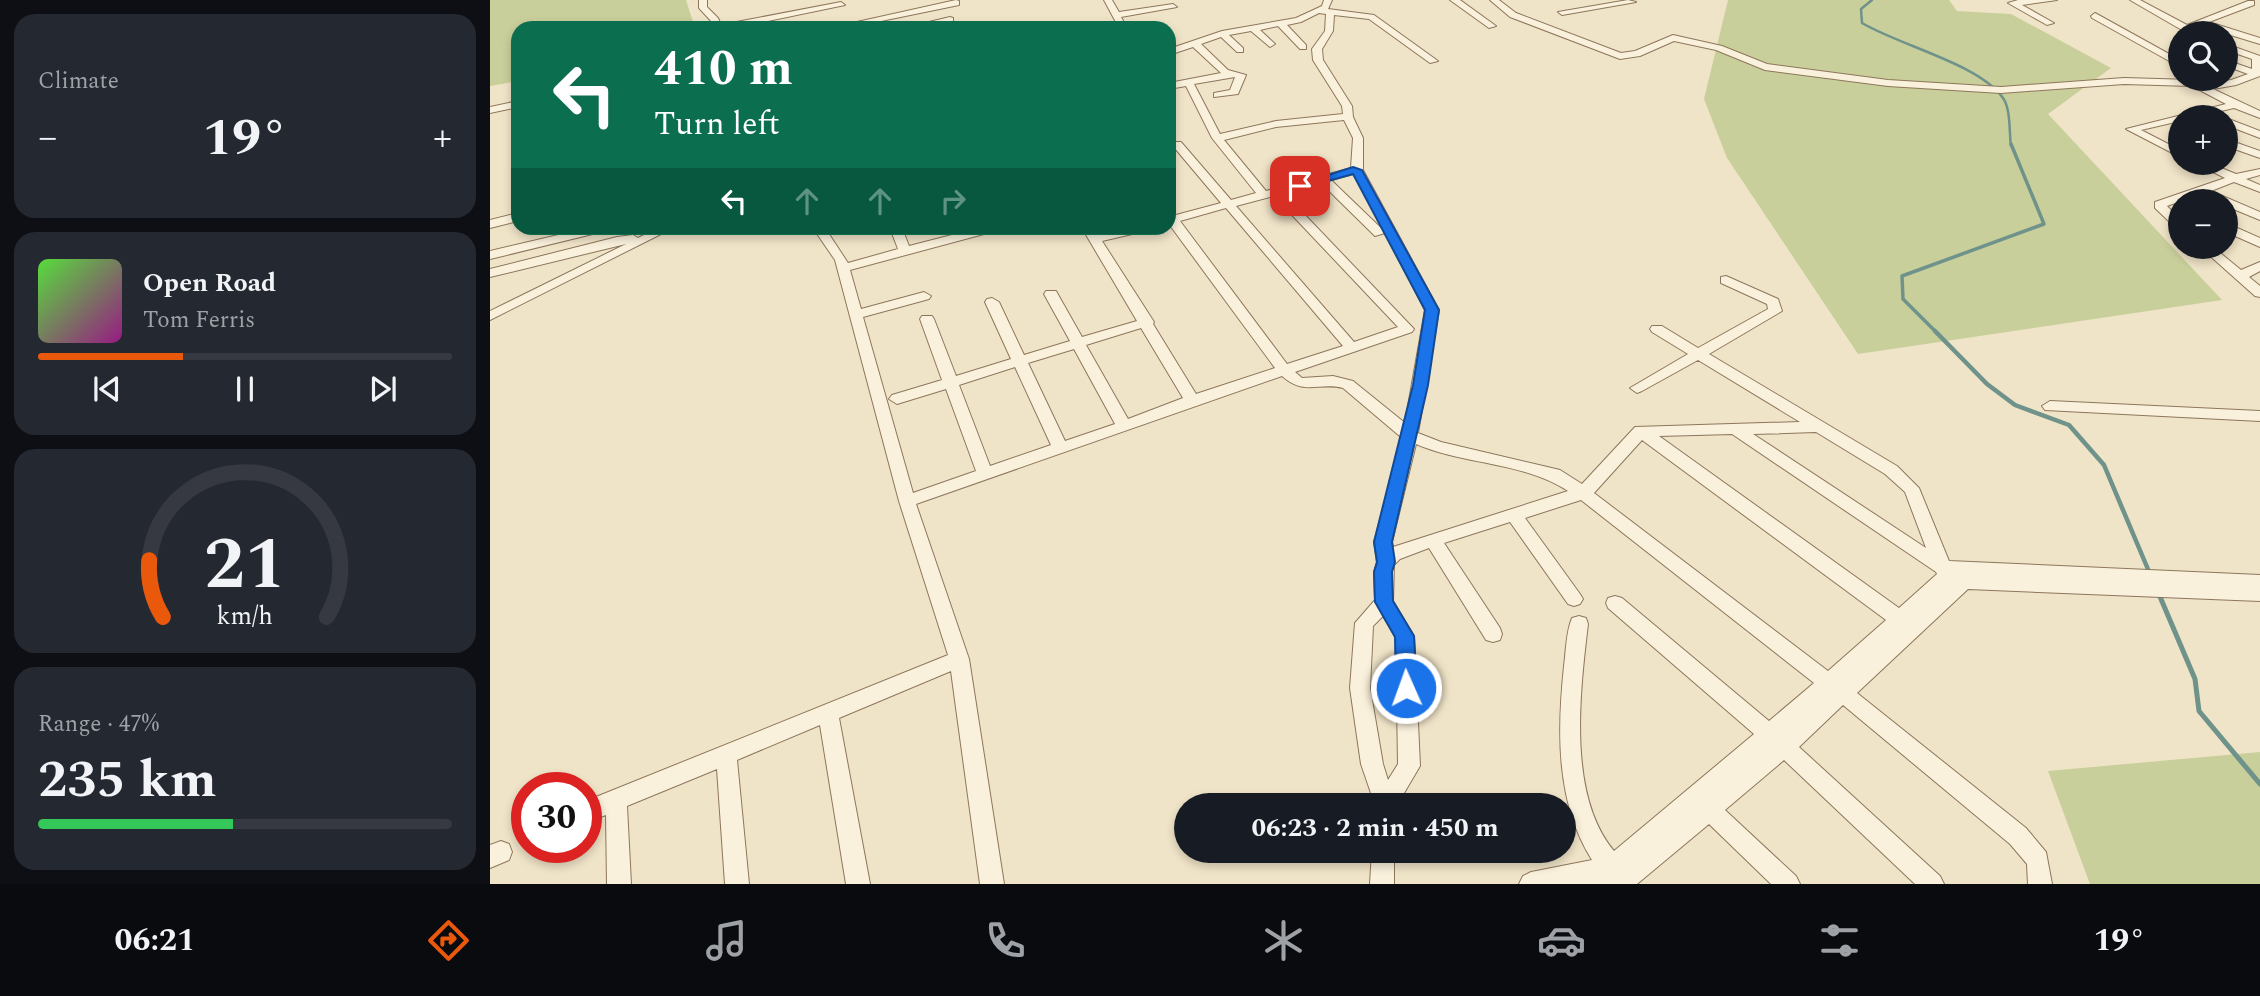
<!DOCTYPE html>
<html lang="en">
<head>
<meta charset="utf-8">
<style>
  :root { --surface:#171b24; --page:#242831; --text:#f1f3f6; --muted:#9ea1a6; --line:#363941; --accent:#ea580c }
  body { margin:0; font-family:Spectral,serif; background:var(--page); color:var(--text); height:100vh; display:flex; flex-direction:column; font-size:26px; white-space:nowrap }
  * { box-sizing:border-box; margin:0 }
  p { font-size:23px; color:var(--muted) }
  .icon { flex:none; width:38px; height:38px; fill:none; stroke:currentColor; stroke-width:2; stroke-linecap:round; stroke-linejoin:round }
  .map { position:relative; flex:1; overflow:hidden }
  .drawer { display:flex; flex-direction:column; gap:14px; padding:14px; background:#0d0f14; width:490px }
  .drawer>* { flex:none }
  .banner { position:absolute; left:21px; top:21px; width:665px; height:214px; border-radius:21px; box-shadow:0 4px 10px #0003; background:#0b6e4f; color:#fff; overflow:hidden }
  .buttons { position:absolute; left:1678px; top:21px; display:grid; gap:14px }
  .buttons a { display:grid; place-items:center; width:70px; height:70px; border-radius:50%; background:var(--surface); box-shadow:0 4px 10px #0003; font-size:35px }
  .speed { position:absolute; left:21px; top:772px; display:flex; gap:14px; font-size:35px; font-weight:700; text-align:center }
  .speed>* { display:grid; place-content:center; width:91px; height:91px; border-radius:50%; background:var(--surface); box-shadow:0 4px 10px #0003; line-height:1 }
  .speed .limit { border:10px solid #d22; background:#fff; color:#111 }
  .pin { position:absolute; display:grid; place-items:center; width:60px; height:60px; color:#fff; margin:-30px; border-radius:14px; box-shadow:0 4px 10px #0006 }
  .me { position:absolute; width:77px; margin:-38px; rotate:358deg; stroke-linejoin:round; filter:drop-shadow(0 0 5px #0008) }
  .turn { display:flex; align-items:center; gap:24px; height:147px; padding:0 28px; font-size:32px }
  .turn .icon { width:91px; height:91px; stroke-width:2.5 }
  .turn b { display:block; font-size:49px; line-height:60px }
  .lanes { display:flex; align-items:center; height:66px; padding:0 28px; background:#0003; justify-content:center; gap:35px; direction:ltr }
  .lanes .off { opacity:.35 }
  .big { font-size:52px; font-weight:700; line-height:1.1 }
  .drawer .card { flex:1; display:flex; flex-direction:column; justify-content:center; gap:10px; min-width:0; padding:0 24px; border-radius:21px; background:var(--page) }
  .drawer .dial { align-items:center; gap:0 }
  .dial svg { height:182px; overflow:visible; fill:none; stroke:var(--line); stroke-width:7; stroke-linecap:round; text-anchor:middle }
  .dial text { fill:var(--text); stroke:none }
  .song { display:flex; align-items:center; gap:21px }
  .cover { width:84px; height:84px; border-radius:10px; background:linear-gradient(135deg,hsl(110 70% 55%),hsl(310 70% 35%)) }
  .played { height:7px; border-radius:4px; background:linear-gradient(90deg,var(--accent) 35%,var(--line) 35%) }
  .keys { display:flex; justify-content:space-around; direction:ltr }
  .heat { display:flex; justify-content:space-between; align-items:center; font-size:38px; direction:ltr }
  .charge { height:10px; border-radius:5px; background:linear-gradient(90deg,#34c759 47%,var(--line) 0) }
  .trip { position:absolute; left:684px; top:793px; width:402px; height:70px; border-radius:35px; background:var(--surface); box-shadow:0 4px 10px #0003; font-weight:700; line-height:70px; text-align:center }
  .menu { display:flex; height:112px; justify-content:space-around; align-items:center; background:#090b0e; color:var(--muted) }
  .menu .icon { width:49px; height:49px }
  .menu .current { color:var(--accent) }
  .menu b { font-size:32px; color:var(--text) }
  main { display:flex; flex:1; min-height:0 }
  .map>svg:first-child { display:block }
</style>
</head>
<body>
<main>
<section class="drawer">
<div class="card"><p>Climate</p>
<div class="heat"><a>−</a><b class="big">19°</b><a>+</a></div>
</div>
<div class="card">
<div class="song"><i class="cover"></i><div><b>Open Road</b><p>Tom Ferris</p></div></div>
<div class="played"></div>
<div class="keys"><svg class="icon" aria-label="previous" viewBox="0 0 24 24"><path d="M18 5L8 12l10 7zM5 5v14"/></svg><svg class="icon" aria-label="pause" viewBox="0 0 24 24"><path d="M8 5v14M16 5v14"/></svg><svg class="icon" aria-label="next" viewBox="0 0 24 24"><path d="M6 5l10 7-10 7zM19 5v14"/></svg></div>
</div>
<div class="card dial"><svg viewBox="0 0 100 80">
<path d="M14 69A42 42 0 1 1 86 69"/>
<path d="M14 69A42 42 0 0 1 8 44" stroke="#ea580c"/>
<text x="50" y="56" font-size="32" font-weight="700">21</text>
<text x="50" y="72" font-size="11">km/h</text>
</svg></div>
<div class="card"><p>Range · 47%</p><b class="big">235 km</b><div class="charge"></div></div>
</section>
<div class="map">
<svg width="1770" height="884" viewBox="0 0 1770 884">
  <rect width="100%" height="100%" fill="#f0e4c8"/>
  <path fill="#c9cf9b" d="M0 0H196L205 28H28V81L0 86Z
    M1238 0H1459L1467 11 1521 14 1621 68 1558 114 1732 300 1368 354 1237 158 1214 99Z
    M1770 752V884H1600L1558 771Z"/>
  <g fill="none" stroke-linecap="round" stroke-linejoin="round">
    <path stroke="#6f938a" stroke-width="2.5" d="M1382 0 1371 9 1372 23C1411 46 1489 64 1513 98 1521 109 1519 133 1521 146"/>
    <path stroke="#6f938a" stroke-width="3.5" d="M1447 333 1413 299 1412 276 1554 224 1521 144"/>
    <path stroke="#6f938a" stroke-width="4.5" d="M1445 331 1497 384 1525 405 1579 425 1614 465 1660 574"/>
    <path stroke="#6f938a" stroke-width="5" d="M1668 592 1705 679 1709 711 1770 784"/>
    <defs>
      <path id="minor" d="M209 0H217V7L228 18 231 25 351 2 355 5 244 28H223L221 21 209 8Z
        M466 0 469 1V5L357 28H340Z
        M614 0H622L629 12 683 4 687 7 631 17 637 28H629Z
        M834 0H842L838 9 884 15 948 61 940 63 879 19 844 15 843 31 832 49 833 60 862 106 863 117 873 138V170L949 310 928 433 951 442 1070 470 1092 484 1145 427 1310 422 1208 360 1152 391 1147 393 1140 388 1198 354 1162 332 1160 329 1162 326H1172L1208 348 1278 309 1277 304 1231 283V277L1236 276 1288 299 1292 311 1219 354 1407 466 1429 488 1459 561 1770 575V601L1478 589 1367 693 1536 828 1556 852 1562 884H1538L1537 864 1520 844 1353 705 1309 747 1450 876 1454 884H1425L1294 760 1235 810 1306 876 1310 884H1281L1219 824 1147 884H1029L1033 876 1041 872 1102 860C1066 803 1067 732 1074 666 1076 651 1076 632 1082 618L1089 616 1096 618 1098 624C1090 692 1077 795 1124 851L1264 734 1118 608 1116 603 1118 598 1125 596 1132 598 1279 721 1324 683 1091 500 1035 518 1090 594 1093 599 1090 604 1084 606 1078 604 1020 522 954 543 1010 628 1012 634 1010 640 1003 642 996 640 939 548 910 559 904 565 903 601 924 636 930 766 907 805H885L871 764 860 688 865 623 885 600 884 572 887 562 884 542 912 438 853 388C827 382 815 396 792 376L426 504 479 659 514 884H490L461 671 349 718 380 884H356L330 725 247 760 259 884H235L227 769 137 806 141 884H117L116 815 96 822V801L458 655 409 501 345 260 323 228H335L358 263 408 249 400 228H412L419 246 489 228H507L505 231 360 270 371 309 434 292 441 296 439 299 373 317 423 493 486 471 456 389 407 404 399 399 402 395 452 380 430 319 432 316H442L444 319 466 376 521 359 495 302 497 299 502 298 509 302 534 355 580 341 554 294 556 291H566L592 337 647 321 592 228H604L608 235 638 228H657L655 231 612 241 664 322 663 324 706 394 785 368 679 224V210L686 215 731 203 683 146V142H691L741 200 766 193 722 138 696 86 679 89V83L731 73 703 47 679 55V49L732 31 806 18 832 6ZM829 13 836 14 835 31 822 49 823 60 852 106 853 114 786 121 730 134 704 84 745 77 740 90 724 93V97L748 94 756 75 738 70 711 44 731 37 747 52H753V48L739 35 761 31 780 47 785 44 770 30 788 26 810 49H816V45L797 25 811 22ZM854 120 863 138 861 168 776 191 734 140 786 127ZM864 174 893 230 841 180ZM831 183 885 236 895 233 935 310 915 423 863 381 843 376 812 378 805 372 922 332 924 329 794 193ZM784 196 908 327 864 342 746 206ZM736 208 853 346 797 364 690 221ZM651 328 693 398 638 419 596 345ZM584 349 625 424 575 441 538 363ZM525 367 561 445 500 466 469 385ZM1326 432 1395 474 1415 492 1436 548 1263 434ZM1242 434 1446 572 1447 574 1409 608 1169 436ZM1152 440 1396 620 1338 671 1104 493ZM926 444C975 465 1034 462 1078 491L903 547 902 542ZM893 616 906 637 908 764 898 780 893 764 880 688 883 626Z
        M960 0H970L1006 26 999 28Z
        M1000 0H1009L1026 13 1131 53 1145 51 1183 35 1232 46 1277 64 1398 80 1511 87 1634 78 1703 80 1714 84 1741 80 1758 74 1736 66V60L1762 69V59L1736 50V44L1770 56V76L1746 85 1723 89 1770 111V118L1744 108 1705 117H1690V121L1651 130 1690 150V157L1636 129 1736 104 1702 86 1634 84 1511 93 1398 86 1275 70 1226 50 1184 41 1150 56 1130 59 1020 17Z
        M1138 0 1146 2 1072 15 1068 12Z
        M1528 0H1567L1532 5 1564 23 1557 25 1518 3Z
        M1640 0H1650L1697 25 1758 1H1764V5L1719 22 1770 38V44L1711 26 1702 29 1705 33H1697Z
        M1605 13 1690 60V67L1602 18 1601 16Z
        M460 17 463 18V22L432 28H414Z
        M28 101V107L0 113V107Z
        M1736 118 1770 131V138L1736 125Z
        M1736 139 1770 151V158L1736 146Z
        M1705 163H1719L1746 174 1770 169V175L1756 179 1770 185V192L1744 182 1721 191 1770 212V220L1736 206V201H1726L1710 194 1677 206 1690 219V229L1686 228 1665 208V202L1735 178Z
        M28 213V221L0 228V220Z
        M1736 223 1770 238V247L1736 232Z
        M98 228H117L115 231 0 259V251Z
        M168 228H183L0 320V311L136 244 0 277V269L127 237 143 235 148 238Z
        M1710 247H1723L1751 270 1770 262V271L1759 277 1770 286V297L1765 296Z
        M1560 401 1770 411V421L1555 410 1552 406Z
        M11 841 19 844 22 852 19 860 0 868V845Z
        M882 850H904V884H880Z"/>
    </defs>
    <use href="#minor" stroke="#8d765c" stroke-width="2"/>
    <use href="#minor" fill="#faf1dc" fill-rule="evenodd"/>
  </g>
  <path fill="#1a73e8" stroke="#114b97" stroke-width="2" d="M863 167 872 170 949 310 938 385 902 542 905 562 902 572 903 601 924 636 927 688 924 694 916 697 909 694 906 688 905 637 885 602 884 572 887 562 884 542 923 385 935 310 863 174 810 189 804 186Z"/>
</svg>
<div class="buttons">
<a><svg class="icon" aria-label="search" viewBox="0 0 24 24"><circle cx="10" cy="10" r="6"/><path d="M15 15l6 6"/></svg></a>
<a>+</a>
<a>−</a>
</div>
<div class="speed"><div class="limit">30</div></div>
<div class="pin" style="left:810px;top:186px;background:#d93025"><svg class="icon" aria-label="arrive" viewBox="0 0 24 24"><path d="M6 21V4h12l-3 4 3 4H6"/></svg></div>
<svg class="me" style="left:916px;top:688px" viewBox="-20 -20 40 40"><circle r="17" fill="#1a73e8" stroke="#fff" stroke-width="3"/><path d="M0-11L8 9 0 5-8 9z" fill="#fff"/></svg>
<div class="trip">06:23 · 2 min · 450 m</div>
<div class="banner">
<div class="turn"><svg class="icon" aria-label="left" viewBox="0 0 24 24"><path d="M17 20v-9H6M10 6l-5 5 5 5"/></svg><div><b>410 m</b>Turn left</div></div>
<div class="lanes"><svg class="icon" aria-label="left" viewBox="0 0 24 24"><path d="M17 20v-9H6M10 6l-5 5 5 5"/></svg><svg class="icon off" aria-label="ahead" viewBox="0 0 24 24"><path d="M12 20V5M6 11l6-6 6 6"/></svg><svg class="icon off" aria-label="ahead" viewBox="0 0 24 24"><path d="M12 20V5M6 11l6-6 6 6"/></svg><svg class="icon off" aria-label="right" viewBox="0 0 24 24"><path d="M7 20v-9h11M14 6l5 5-5 5"/></svg></div>
</div>
</div>
</main>
<nav class="menu">
<b>06:21</b>
<svg class="icon current" aria-label="directions" viewBox="0 0 24 24"><path d="M12 3l9 9-9 9-9-9zM9 14v-3h6M13 9l2 2-2 2"/></svg>
<svg class="icon" aria-label="music" viewBox="0 0 24 24"><path d="M9 18V5l10-2v13"/><circle cx="6" cy="18" r="3"/><circle cx="16" cy="16" r="3"/></svg>
<svg class="icon" aria-label="phone" viewBox="0 0 24 24"><path d="M5 4h4l2 5-3 2q2 4 5 5l2-3 5 2v4C11 20 4 13 5 4z"/></svg>
<svg class="icon" aria-label="climate" viewBox="0 0 24 24"><path d="M12 3v18M4 7l16 10M4 17L20 7"/></svg>
<svg class="icon" aria-label="car" viewBox="0 0 24 24"><path d="M5 17H2v-5l4-1 3-4h7l3 4 3 1v5h-3M9 17h6M6 11h13"/><circle cx="7" cy="17" r="2"/><circle cx="17" cy="17" r="2"/></svg>
<svg class="icon" aria-label="filters" viewBox="0 0 24 24"><path d="M4 7h16M4 17h16"/><circle cx="9" cy="7" r="2"/><circle cx="15" cy="17" r="2"/></svg>
<b>19°</b>
</nav>
</body>
</html>
